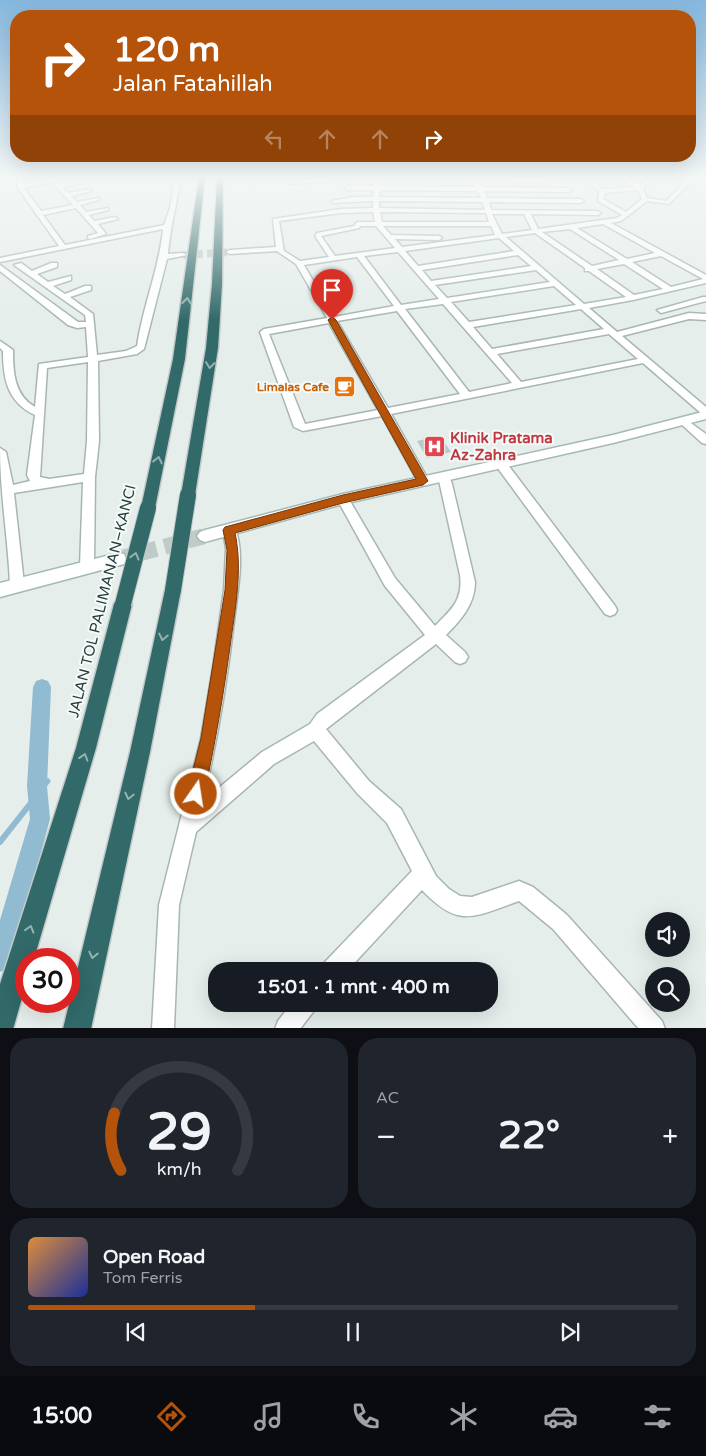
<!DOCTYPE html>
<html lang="id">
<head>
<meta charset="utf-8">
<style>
  :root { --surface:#171b24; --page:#20242c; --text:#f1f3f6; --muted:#9ea1a6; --line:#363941; --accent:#b45309 }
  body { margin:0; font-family:"Varela Round",sans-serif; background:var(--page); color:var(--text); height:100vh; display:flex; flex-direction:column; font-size:19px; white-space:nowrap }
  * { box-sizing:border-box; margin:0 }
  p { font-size:16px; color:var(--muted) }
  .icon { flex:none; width:28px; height:28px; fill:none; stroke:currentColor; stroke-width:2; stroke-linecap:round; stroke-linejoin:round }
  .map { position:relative; height:1028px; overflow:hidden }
  .side { display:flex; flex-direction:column; gap:10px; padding:10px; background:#0d0f14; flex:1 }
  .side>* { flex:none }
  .top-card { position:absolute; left:10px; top:10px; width:686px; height:152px; border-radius:20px; box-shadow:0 5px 20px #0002; background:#b45309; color:#fff; overflow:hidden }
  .tools { position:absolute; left:645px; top:912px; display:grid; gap:10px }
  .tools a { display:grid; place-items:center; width:45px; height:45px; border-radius:50%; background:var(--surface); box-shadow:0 5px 20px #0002; font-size:25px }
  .speed { position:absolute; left:15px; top:948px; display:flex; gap:10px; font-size:25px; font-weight:700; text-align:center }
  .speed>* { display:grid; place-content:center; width:65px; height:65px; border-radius:50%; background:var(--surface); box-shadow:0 5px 20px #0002; line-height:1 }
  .speed .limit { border:8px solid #d22; background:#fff; color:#111 }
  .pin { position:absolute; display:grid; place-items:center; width:42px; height:42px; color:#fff; margin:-51px -21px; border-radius:50% 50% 50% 0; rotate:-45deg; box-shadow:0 0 5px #0007 }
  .pin .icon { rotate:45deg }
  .me { position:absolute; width:55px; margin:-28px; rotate:13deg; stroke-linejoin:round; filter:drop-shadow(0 0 4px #0008) }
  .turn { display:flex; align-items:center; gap:18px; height:105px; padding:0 20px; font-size:22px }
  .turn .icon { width:65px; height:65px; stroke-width:2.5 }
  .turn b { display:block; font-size:35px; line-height:42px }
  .lanes { display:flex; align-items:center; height:48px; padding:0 20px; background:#0003; justify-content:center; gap:25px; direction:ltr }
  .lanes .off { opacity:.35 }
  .big { font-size:38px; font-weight:800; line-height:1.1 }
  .side .card { flex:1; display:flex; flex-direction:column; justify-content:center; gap:8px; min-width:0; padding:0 18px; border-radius:20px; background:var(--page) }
  .side .dial { align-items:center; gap:0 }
  .dial svg { height:130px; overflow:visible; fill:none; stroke:var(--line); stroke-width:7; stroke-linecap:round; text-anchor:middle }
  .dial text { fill:var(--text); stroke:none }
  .song { display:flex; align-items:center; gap:15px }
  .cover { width:60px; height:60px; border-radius:8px; background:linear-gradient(135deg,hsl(30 70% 55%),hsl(230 70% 35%)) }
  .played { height:5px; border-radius:2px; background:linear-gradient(90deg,var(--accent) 35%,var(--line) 35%) }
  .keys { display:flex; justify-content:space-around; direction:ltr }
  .heat { display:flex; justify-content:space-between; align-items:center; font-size:28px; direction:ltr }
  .side .tiles { flex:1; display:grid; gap:10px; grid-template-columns:1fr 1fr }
  .card:last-child { grid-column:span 2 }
  .trip { position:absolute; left:208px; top:962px; width:290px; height:50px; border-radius:20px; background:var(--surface); box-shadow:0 5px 20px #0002; font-weight:800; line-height:50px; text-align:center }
  .menu { display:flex; height:80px; justify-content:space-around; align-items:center; background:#090b0e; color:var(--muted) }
  .menu .icon { width:35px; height:35px }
  .menu .selected { color:var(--accent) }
  .menu b { font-size:22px; color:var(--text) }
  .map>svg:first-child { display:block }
</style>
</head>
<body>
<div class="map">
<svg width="706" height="1029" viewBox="0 0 706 1029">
  <rect width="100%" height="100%" fill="#e5eeeb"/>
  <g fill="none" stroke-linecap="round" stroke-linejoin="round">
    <path stroke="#90bbd0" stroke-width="5" d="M37 795 48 781"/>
    <path stroke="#90bbd0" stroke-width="6" d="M0 842 38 794"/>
    <path fill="#90bbd0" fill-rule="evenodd" d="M42 679 48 681 51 687 47 786 50 819 12 960 8 968 0 972V920L30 819 27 786 33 687 36 681Z"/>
  </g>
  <path fill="#bac8c5" d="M440 436 451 452 427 458 417 441Z"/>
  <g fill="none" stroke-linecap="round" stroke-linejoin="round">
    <path stroke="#bfcbc8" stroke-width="8" stroke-dasharray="8 4" stroke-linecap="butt" d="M183 255 230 252"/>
    <path stroke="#bfcbc8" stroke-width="16" stroke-dasharray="16 8" stroke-linecap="butt" d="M118 559 205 536"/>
    <defs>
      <path id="street" d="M19 177H25L23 184 57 177H67L57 180 60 184 82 181V183L63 187 68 193 91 189V191L71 196 77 202 99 198V200L80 205 86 212 108 208V210L89 215 94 221 115 217 118 219 98 224 106 234 90 239 88 238V236L98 233 76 208 43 215 65 245 164 225 170 208 175 177H181C177 203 170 228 168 254L183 253 187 255 167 259 144 349 137 354 98 361 99 441 95 477 94 567 92 571 87 572 82 571 80 567 83 482 14 493 24 584 22 588 17 590 12 588 10 584C8 538 0 494 0 448L6 452 13 485 30 481 27 475 35 415C7 402 3 378 3 351L0 348V341L13 350C13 372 14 395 35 407L39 364 88 357 86 327 77 328 68 325 0 271V265L78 322H86L85 315 14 265 21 263 32 271 51 263H57V267L37 274 48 282 71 276V280L53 286 65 294 85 286H91V290L70 297 93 314 97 355 126 351 137 346C143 305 159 270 163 229L0 262V258L59 246 17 187ZM51 182 73 205 41 211 24 188ZM88 362 87 441 84 474 49 479 40 477 47 368Z
        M332 177H549L551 180 548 182 479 181 482 187 569 188 572 190 569 192 484 191 487 198 581 199 584 201 581 203 489 202 491 210 598 211 601 213 598 215 531 214 538 229 617 218 622 215 598 201 599 191 581 177H587L603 189 634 187 619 177H626L640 185 651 177H657L643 188 647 198 666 201 690 177H696L669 204 647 201 621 221 611 223 706 275V283L633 300 589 308 617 332 689 313 706 314V320L689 319 622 336 706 407V415L702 414 643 363 391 414 429 481 423 485 419 484 382 416 303 431 294 427 260 332 264 329 327 318 296 264 277 251 230 254 226 252 230 250 276 247 273 219 341 209 373 208V201L334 203 331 201 354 197H373L374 190H348L345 188 348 186H374V181H332L290 184 287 182ZM380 181H472L476 187 380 186ZM380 190 478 191 481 198 379 197ZM638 190 642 199 626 212 603 199 605 193ZM379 201 482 202 485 210 379 208ZM373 212 375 222H357L354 226 317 233 315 236 329 257 300 261 284 251 279 221 341 213ZM380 212 486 213 489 222H382ZM492 214H524L532 230 502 234ZM603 224 655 253 627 259 577 228ZM360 226H376L395 248 335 256 321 236 359 228ZM383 226H491L495 235 402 247 395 239 439 240 442 238 439 236 391 235ZM570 229 619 260 592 266 542 232ZM535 233 585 268V271H589L626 297 584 304 506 237ZM499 238 514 251 418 266 405 251ZM398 252 439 299 401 305 364 256ZM518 255 531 266 431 281 422 270ZM661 256 703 279 671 287 632 262ZM357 257 394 306 334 317 304 265ZM624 264 663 289 634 295 597 269ZM536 270 550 282 447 298 435 285ZM554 286 576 305 469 322 451 302ZM443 304 512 383 469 392 405 309ZM581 309 604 329 492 349 473 327ZM397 311 460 394 388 408 337 321ZM329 323 378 410 305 424 269 334ZM609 334 638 359 521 382 497 354Z
        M703 297H706V301L661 313 657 310Z
        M684 418 706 434V444L702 443 680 423 679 421 680 419Z
        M501 460 505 461 615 606 617 610 615 614 610 616 605 614 497 467 495 464 497 461Z
        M444 472 448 473 452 484 475 582C475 604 461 620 446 635L465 652 468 657 465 662 460 664 455 662 436 644 326 729 369 781 401 809 436 876 449 889 460 896 472 897 519 881 533 887 567 915 662 1021 665 1029H639L553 929 519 901C473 917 459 929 422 890L347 971H321L324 963 412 871 387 823 357 793 314 741 274 764 196 832 179 905 174 1029H152L159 905 201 738 213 667 224 590 226 549 223 530 224 527H234C246 550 237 595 234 621 227 682 217 742 203 801L262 752 310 724 317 714 425 635 385 586 337 499 339 496H347L395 578 435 626C452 609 463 600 460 575L438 476Z
        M291 1004H316L313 1012 300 1029H275L278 1021Z"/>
      <path id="secondary" d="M706 411V419L613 443 343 504 205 542 200 540 197 536 200 532 205 530 343 494 613 435Z
        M118 553 124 554 126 559 124 564 0 597V583Z"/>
      <path id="highway" d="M199 177H205L185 359 155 508 153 512 148 513 143 512 141 508 173 359Z
        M217 177H223L222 284 218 348 195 495 193 499 188 500 183 499 181 495 206 348 212 284Z
        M173 583 179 585 181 590 150 752 91 1029H63L130 752 165 590 167 585Z
        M123 597 129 599 132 604 96 748 34 959H26V984L14 1026 13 1029H0V984L76 748 114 604 117 599Z"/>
    </defs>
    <use href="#street" stroke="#a8b6b3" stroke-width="3"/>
    <use href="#secondary" stroke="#a4b9b5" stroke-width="3"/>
    <use href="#highway" stroke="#c2c9c9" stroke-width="3"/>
    <use href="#street" fill="#fff" fill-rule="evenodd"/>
    <use href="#secondary" fill="#fff" fill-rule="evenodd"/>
    <use href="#highway" fill="#316a69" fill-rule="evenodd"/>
    <defs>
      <path id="highway-bridge" d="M173 590 188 495
        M123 604 148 508"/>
    </defs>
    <use href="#highway-bridge" stroke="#c2c9c9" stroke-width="18" stroke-linecap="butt"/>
    <use href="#highway-bridge" stroke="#316a69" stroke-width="16"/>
  </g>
  <defs><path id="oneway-chevron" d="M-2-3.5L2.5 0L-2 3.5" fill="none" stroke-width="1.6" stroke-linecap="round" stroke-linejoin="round" transform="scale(1.25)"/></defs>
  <g stroke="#94b2b1">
    <use href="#oneway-chevron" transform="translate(187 301) rotate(-83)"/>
    <use href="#oneway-chevron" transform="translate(210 365) rotate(97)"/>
    <use href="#oneway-chevron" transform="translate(158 460) rotate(-78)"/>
    <use href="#oneway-chevron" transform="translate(135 556) rotate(-75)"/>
    <use href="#oneway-chevron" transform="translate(163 637) rotate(102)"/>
    <use href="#oneway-chevron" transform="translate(84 757) rotate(-73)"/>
    <use href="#oneway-chevron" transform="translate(129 796) rotate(103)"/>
    <use href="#oneway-chevron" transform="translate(30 929) rotate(-73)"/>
    <use href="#oneway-chevron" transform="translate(93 955) rotate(103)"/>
  </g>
  <linearGradient id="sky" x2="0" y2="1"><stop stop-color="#85b7de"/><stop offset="0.55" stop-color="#f3f7f6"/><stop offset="1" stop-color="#f3f7f6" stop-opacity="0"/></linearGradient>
  <rect width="706" height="321" fill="url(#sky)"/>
  <path fill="#b45309" stroke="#753606" d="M332 317 336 320 428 481 423 485 343 503 235 533C243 570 235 609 230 647 223 697 215 745 204 794L201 800 196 803 190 800 187 794 201 738 225 590 227 550 223 530 225 527 343 495 416 479 328 320Z"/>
  <defs>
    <symbol id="cafe-square" viewBox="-11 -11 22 22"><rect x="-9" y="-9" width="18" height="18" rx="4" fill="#e8710a" stroke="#f6faf9"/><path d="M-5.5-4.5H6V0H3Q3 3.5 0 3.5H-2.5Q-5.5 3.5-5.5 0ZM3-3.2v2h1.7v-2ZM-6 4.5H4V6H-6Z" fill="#fff"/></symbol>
    <symbol id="hospital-square" viewBox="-11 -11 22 22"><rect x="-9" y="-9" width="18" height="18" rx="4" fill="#e0444e" stroke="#f6faf9"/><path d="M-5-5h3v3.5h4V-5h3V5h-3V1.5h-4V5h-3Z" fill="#fff"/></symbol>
  </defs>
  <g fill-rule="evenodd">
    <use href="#cafe-square" x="332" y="374" width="25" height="25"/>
    <use href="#hospital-square" x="422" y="434" width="25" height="25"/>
  </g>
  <g text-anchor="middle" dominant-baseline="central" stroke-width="4" stroke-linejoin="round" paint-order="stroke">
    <g font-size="12" font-weight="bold" fill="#c56008" stroke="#f6faf9" text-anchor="end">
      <text x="329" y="387">Limalas Cafe</text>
    </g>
    <g font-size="15" font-weight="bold" fill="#be3a42" stroke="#f6faf9" text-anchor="start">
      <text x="450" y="438">Klinik Pratama<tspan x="450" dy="17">Az-Zahra</tspan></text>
    </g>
    <g font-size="15" fill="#253f3d" stroke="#f6faf9">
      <text transform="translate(102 601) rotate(-76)">JALAN TOL PALIMANAN–KANCI</text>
    </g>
  </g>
</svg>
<div class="tools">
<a><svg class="icon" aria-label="sound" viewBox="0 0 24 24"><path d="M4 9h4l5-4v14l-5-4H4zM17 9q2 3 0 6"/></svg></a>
<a><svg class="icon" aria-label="search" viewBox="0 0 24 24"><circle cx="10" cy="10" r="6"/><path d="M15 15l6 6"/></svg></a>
</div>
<div class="speed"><div class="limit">30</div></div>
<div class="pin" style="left:332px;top:320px;background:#d93025"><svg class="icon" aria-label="arrive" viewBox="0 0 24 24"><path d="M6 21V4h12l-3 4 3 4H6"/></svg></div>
<svg class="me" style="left:196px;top:794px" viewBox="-20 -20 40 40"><circle r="17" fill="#b45309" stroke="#fff" stroke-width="3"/><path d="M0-11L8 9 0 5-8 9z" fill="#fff"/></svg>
<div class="trip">15:01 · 1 mnt · 400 m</div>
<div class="top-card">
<div class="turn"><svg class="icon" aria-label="right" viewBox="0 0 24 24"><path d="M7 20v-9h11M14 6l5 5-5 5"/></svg><div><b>120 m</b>Jalan Fatahillah</div></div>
<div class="lanes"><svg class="icon off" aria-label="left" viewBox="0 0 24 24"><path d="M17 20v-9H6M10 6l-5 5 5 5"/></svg><svg class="icon off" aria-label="ahead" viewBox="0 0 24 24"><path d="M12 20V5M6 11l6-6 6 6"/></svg><svg class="icon off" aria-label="ahead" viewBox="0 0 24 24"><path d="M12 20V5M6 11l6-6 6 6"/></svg><svg class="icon" aria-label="right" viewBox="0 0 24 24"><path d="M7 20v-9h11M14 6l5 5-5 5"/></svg></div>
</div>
</div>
<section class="side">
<div class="tiles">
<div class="card dial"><svg viewBox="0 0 100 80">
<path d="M14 69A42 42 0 1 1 86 69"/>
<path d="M14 69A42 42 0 0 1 10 34" stroke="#b45309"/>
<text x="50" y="56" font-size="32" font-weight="700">29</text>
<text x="50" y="72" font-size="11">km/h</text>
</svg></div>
<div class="card"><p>AC</p>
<div class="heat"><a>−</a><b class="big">22°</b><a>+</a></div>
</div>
<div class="card">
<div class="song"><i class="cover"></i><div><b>Open Road</b><p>Tom Ferris</p></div></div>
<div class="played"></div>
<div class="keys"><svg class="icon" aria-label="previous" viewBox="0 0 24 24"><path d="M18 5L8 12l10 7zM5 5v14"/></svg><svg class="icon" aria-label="pause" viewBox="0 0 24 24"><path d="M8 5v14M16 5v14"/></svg><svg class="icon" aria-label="next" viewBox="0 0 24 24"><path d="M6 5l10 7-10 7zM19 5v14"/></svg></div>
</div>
</div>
</section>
<nav class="menu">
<b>15:00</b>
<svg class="icon selected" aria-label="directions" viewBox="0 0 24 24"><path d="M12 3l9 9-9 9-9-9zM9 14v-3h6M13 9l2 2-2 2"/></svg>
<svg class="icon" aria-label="music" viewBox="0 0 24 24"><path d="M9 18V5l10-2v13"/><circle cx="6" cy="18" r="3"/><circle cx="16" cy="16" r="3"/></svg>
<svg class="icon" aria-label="phone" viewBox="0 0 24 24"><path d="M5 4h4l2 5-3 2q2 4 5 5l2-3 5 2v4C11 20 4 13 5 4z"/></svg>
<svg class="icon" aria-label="climate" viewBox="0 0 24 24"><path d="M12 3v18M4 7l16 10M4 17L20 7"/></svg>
<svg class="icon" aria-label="car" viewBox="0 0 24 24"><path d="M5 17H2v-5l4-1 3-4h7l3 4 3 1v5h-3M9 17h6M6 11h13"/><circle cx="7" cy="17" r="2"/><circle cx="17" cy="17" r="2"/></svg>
<svg class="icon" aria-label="filters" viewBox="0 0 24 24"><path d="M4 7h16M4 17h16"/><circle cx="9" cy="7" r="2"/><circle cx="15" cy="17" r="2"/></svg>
</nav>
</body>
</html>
